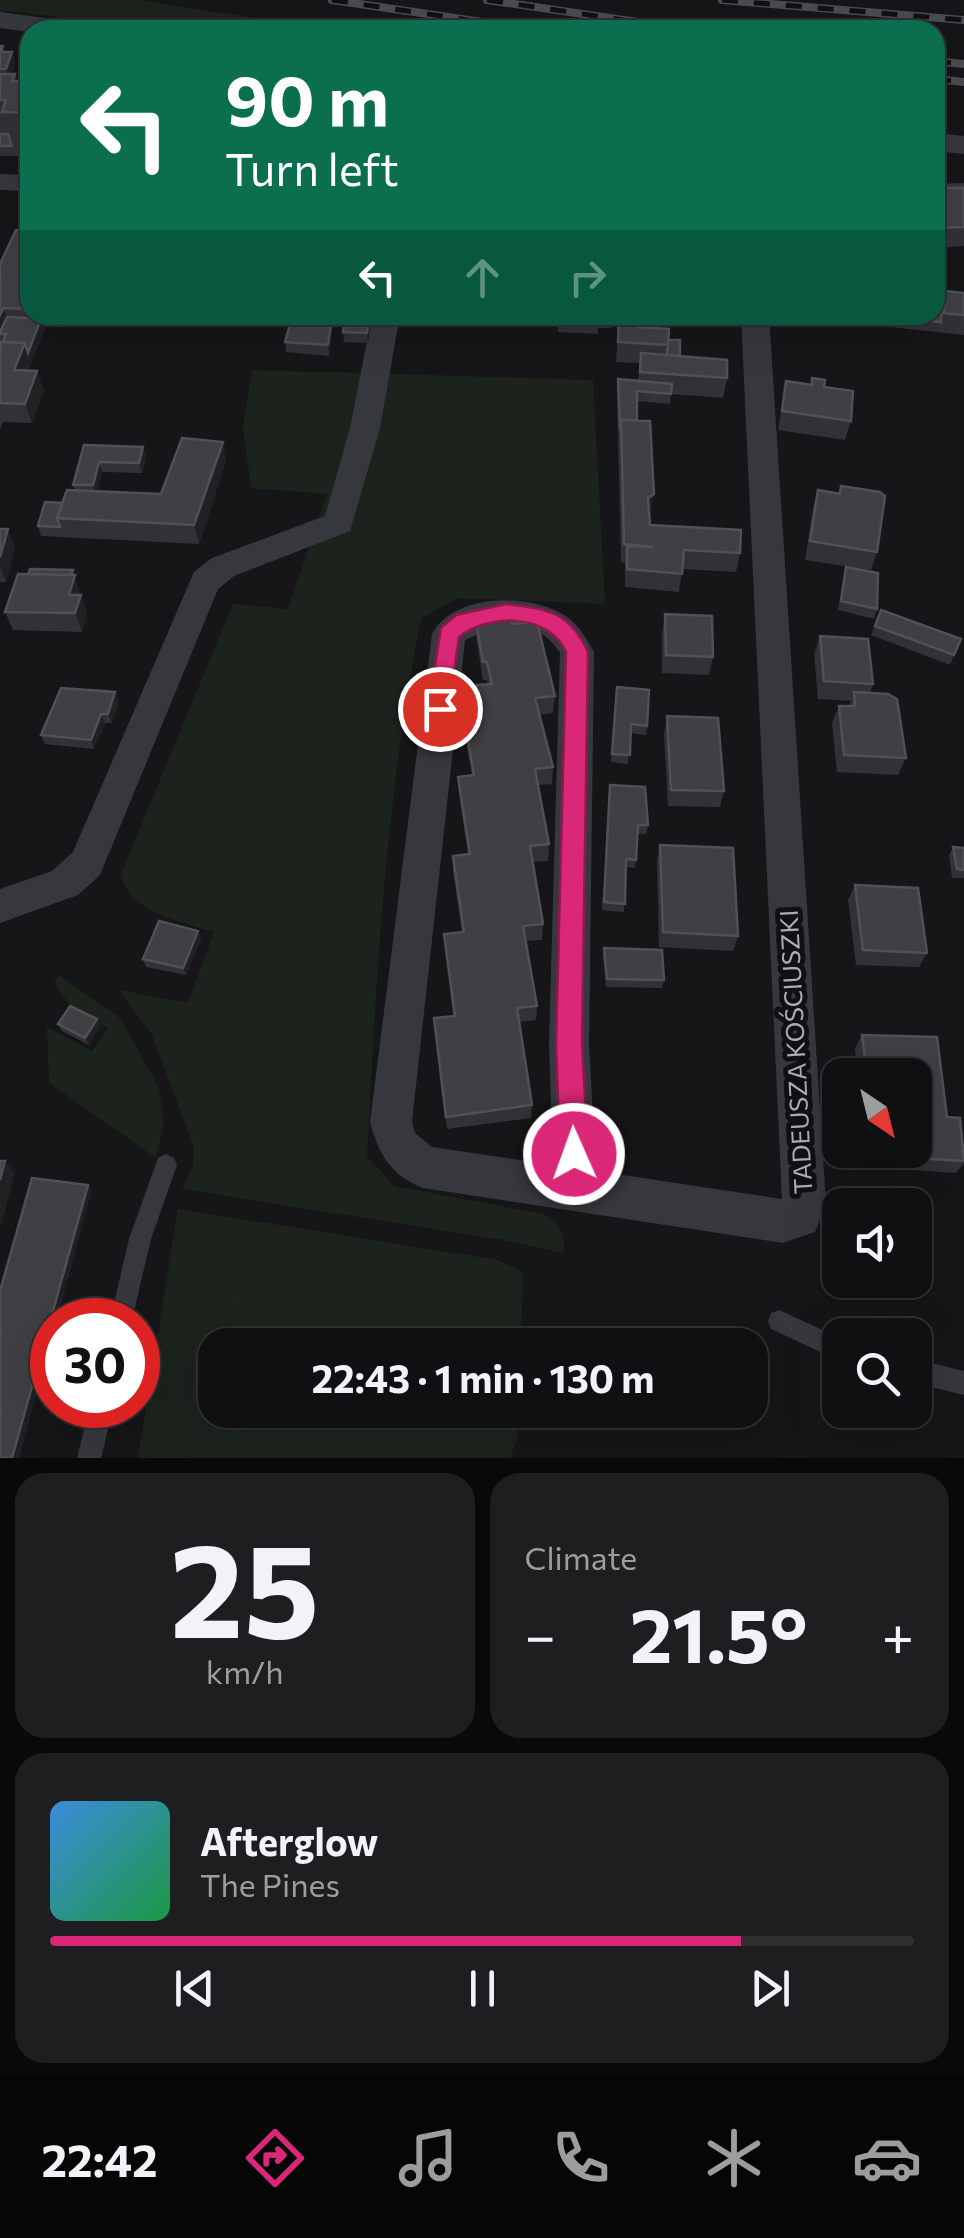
<!DOCTYPE html>
<html lang="en">
<head>
<meta charset="utf-8">
<style>
  :root { --surface:#101012; --page:#1e1e20; --text:#f1f3f6; --muted:#9c9d9f; --line:#303032; --accent:#db2777 }
  body { margin:0; font-family:Commissioner,sans-serif; background:var(--page); color:var(--text); height:100vh; display:flex; flex-direction:column; font-size:38px; white-space:nowrap }
  * { box-sizing:border-box; margin:0 }
  p { font-size:32px; color:var(--muted) }
  .icon { flex:none; width:55px; height:55px; fill:none; stroke:currentColor; stroke-width:2; stroke-linecap:round; stroke-linejoin:round }
  .map { position:relative; height:1458px; overflow:hidden }
  .side { display:flex; flex-direction:column; gap:15px; padding:15px; background:#09090a; flex:1 }
  .side>* { flex:none }
  .banner { position:absolute; left:20px; top:20px; width:925px; height:305px; border-radius:30px; box-shadow:0 10px 40px #0002,0 0 0 2px var(--line); background:#0b6e4f; color:#fff; overflow:hidden }
  .needle { width:65px; rotate:145deg }
  .controls { position:absolute; left:822px; top:1058px; display:grid; gap:20px }
  .controls a { display:grid; place-items:center; width:110px; height:110px; border-radius:20px; background:var(--surface); box-shadow:0 10px 40px #0002,0 0 0 2px var(--line); font-size:50px }
  .speed { position:absolute; left:30px; top:1298px; display:flex; gap:20px; font-size:50px; font-weight:700; text-align:center }
  .speed>* { display:grid; place-content:center; width:130px; height:130px; border-radius:50%; background:var(--surface); box-shadow:0 10px 40px #0002,0 0 0 2px var(--line); line-height:1 }
  .speed .limit { border:15px solid #d22; background:#fff; color:#111 }
  .pin { position:absolute; display:grid; place-items:center; width:85px; height:85px; color:#fff; margin:-42px; border:5px solid #fff; border-radius:50%; box-shadow:0 2px 10px #0007 }
  .me { position:absolute; width:110px; margin:-55px; rotate:358deg; stroke-linejoin:round; filter:drop-shadow(0 0 8px #0008) }
  .turn { display:flex; align-items:center; gap:35px; height:210px; padding:0 40px; font-size:45px }
  .turn .icon { width:130px; height:130px; stroke-width:2.5 }
  .turn b { display:block; font-size:70px; line-height:85px }
  .lanes { display:flex; align-items:center; height:95px; padding:0 40px; background:#0003; justify-content:center; gap:50px; direction:ltr }
  .lanes .off { opacity:.35 }
  .big { font-size:75px; font-weight:700; line-height:1.1 }
  .side .card { flex:1; display:flex; flex-direction:column; justify-content:center; gap:15px; min-width:0; padding:0 35px; border-radius:30px; background:var(--page) }
  .side .dial { align-items:center; gap:0 }
  .dial b { font-size:130px; line-height:1 }
  .song { display:flex; align-items:center; gap:30px }
  .cover { width:120px; height:120px; border-radius:15px; background:linear-gradient(135deg,hsl(210 70% 55%),hsl(140 70% 35%)) }
  .played { height:10px; border-radius:5px; background:linear-gradient(90deg,var(--accent) 80%,var(--line) 80%) }
  .keys { display:flex; justify-content:space-around; direction:ltr }
  .heat { display:flex; justify-content:space-between; align-items:center; font-size:55px; direction:ltr }
  .side .tiles { flex:1; display:grid; gap:15px; grid-template-columns:1fr 1fr }
  .card:last-child { grid-column:span 2 }
  .trip { position:absolute; left:198px; top:1328px; width:570px; height:100px; border-radius:30px; background:var(--surface); box-shadow:0 10px 40px #0002,0 0 0 2px var(--line); font-weight:700; line-height:100px; text-align:center }
  .tabs { display:flex; height:160px; justify-content:space-around; align-items:center; background:#060607; color:var(--muted) }
  .tabs .icon { width:70px; height:70px }
  .tabs .active { color:var(--accent) }
  .tabs b { font-size:45px; color:var(--text) }
  .map>svg:first-child { display:block }
</style>
</head>
<body>
<div class="map">
<svg width="964" height="1458" viewBox="0 0 964 1458">
  <rect width="100%" height="100%" fill="#161618"/>
  <path fill="#1c231d" d="M0 0H138L331 30H163L0 10Z
    M252 370 593 380 605 604 458 598 421 618C386 795 376 976 367 1156L394 1186 544 1214C561 1226 566 1232 563 1253L504 1240 182 1189 193 1165 194 1147 152 1035 119 990 188 1003 214 932C183 922 128 913 121 874L233 604 288 609 327 494 251 488 243 427Z
    M60 976 121 1019 159 1088 164 1122 156 1158 49 1083 47 1027 92 1051 108 1028 70 1005 54 983Z
    M178 1209 498 1260 523 1272 521 1345H215V1410H516L517 1440 510 1458H138Z"/>
  <g fill="none" stroke-linecap="round" stroke-linejoin="round">
    <path fill="#37383d" fill-rule="evenodd" d="M964 183V191L935 192V184Z
      M166 1154 174 1158 177 1165 151 1239 132 1320H110L129 1239 158 1158Z
      M779 1310 840 1338V1361L771 1329 768 1321 771 1313Z
      M915 1359 964 1371V1395L915 1383Z
      M90 1405H114L101 1458H77Z"/>
    <path fill="#37383d" fill-rule="evenodd" d="M0 174 30 175V191L0 190Z
      M372 315H400L380 428 350 531 234 576 218 589 100 875 78 895 0 923V889L52 871 73 852 194 572 212 558 325 516 350 428Z
      M741 315H769L826 1204 815 1232 783 1243 423 1188C390 1175 379 1154 370 1122L432 634C454 593 529 593 564 615 578 623 586 638 594 652L589 1044 596 1171 782 1199ZM500 625C526 625 546 630 560 653L549 1044 553 1165 432 1147 415 1133 412 1122 465 640Z"/>
    <path fill="#37383d" fill-rule="evenodd" d="M0 12 74 22 88 30 30 32 0 28Z
      M935 133 964 136V154L935 151Z"/>
    <defs>
      <path id="rail" d="M332 0 537 30
        M487 0 692 30
        M722 0 964 20
        M935 61 964 64
        M935 79 964 82"/>
    </defs>
    <use href="#rail" stroke="#4a4c52" stroke-width="8"/>
    <use href="#rail" stroke="#111113" stroke-width="5" stroke-dasharray="16" stroke-linecap="butt"/>
  </g>
  <path fill="#323236" d="M0 46 15 62 11 74H15L17 81 30 82V156H0Z
    M935 188H964V246L935 248Z
    M30 230V315H50L28 371 44 390 32 423 3 422 0 429V264Z
    M945 291 964 293V335L890 327 891 315H935Z
    M298 315H334L329 356 286 352 285 342 299 322Z
    M372 315 368 343 344 342 343 332Z
    M537 315H612L611 328H598V334L558 332V322H537Z
    M619 318 668 340 680 356 727 378 723 398 671 394 670 404 637 401V420L651 513 649 514 650 525 740 553 736 572 682 569 679 592 625 587V563L621 562 617 389 618 379 638 381 640 363 616 362Z
    M812 378 824 387 851 421 845 440 778 430 786 381 811 385Z
    M84 445 143 447 146 457 142 473 102 472 97 491 161 494 226 461 199 544 41 536 38 526 75 490 73 485Z
    M841 486 877 552 871 570 805 560 813 509 818 490 839 493Z
    M0 529 15 548 6 582H0Z
    M846 567 877 609 874 619 838 610Z
    M74 575 87 613 82 632 13 630 5 612Z
    M881 610 961 639 950 665 871 635Z
    M665 614 713 657 709 675 662 673V632Z
    M475 617 512 624 555 696 553 713 540 715 553 767 552 784 538 785 549 844 548 861 532 862 543 924 542 940 526 941 537 1006 536 1020 519 1022 532 1105 531 1118 447 1129 434 1018 453 1016 444 934 462 932 453 872V856L468 854 459 794 458 777 472 776 462 721V704L477 703V685L488 684 487 680H483L476 636Z
    M820 636 873 684 870 693 906 758 898 775 837 772 832 723 839 706H849L851 701 818 699 814 654Z
    M617 687 647 726 646 735 630 733 628 764 611 762Z
    M119 702 112 723H105L94 749 45 744 41 735Z
    M667 716 724 791 720 807 668 806 664 734Z
    M609 794 648 825 646 834H637L635 868 626 867 624 912 602 910Z
    M660 845 738 936 733 951 659 947 657 861Z
    M953 847 964 848V878H952L949 855Z
    M855 885 927 953 919 967 856 965 848 900Z
    M198 931 201 939 186 975 146 967 143 959Z
    M604 948 664 980 662 988 606 987 603 956Z
    M58 1024 101 1026 89 1045 62 1031Z
    M862 1035 937 1037 947 1117 960 1118 964 1146V1163L956 1173 873 1167 871 1150H915V1075H858L855 1048Z"/>
  <path fill="#212124" d="M12 52 15 62 9 79 6 69Z
    M4 308 10 327 6 334H0V315Z
    M40 315H50L21 389 14 370 25 343 41 319Z
    M330 315H334L329 356 328 345 331 324Z
    M370 315H372L368 343 367 333Z
    M37 371 44 390 32 423 25 404Z
    M223 442 226 461 199 544 194 525Z
    M143 447 146 457 142 473 139 463Z
    M99 462 102 472 96 495 93 485Z
    M654 494 651 513 645 517 648 498Z
    M8 529 15 548 6 582 0 568V557Z
    M73 570 87 613 82 632 69 595Z
    M115 692 119 702 112 723 108 714Z
    M101 714 105 723 94 749 91 740Z
    M198 931 201 939 186 975 183 968Z
    M97 1019 101 1026 89 1045 85 1038Z
    M5 1161 15 1173 0 1229V1180Z
    M88 1185 92 1190 57 1320H52V1335L19 1458H12Z"/>
  <path fill="#3f3f44" stroke="#4f5156" stroke-width="2.5" d="M0 46H3L1 52H12L6 69H0Z
    M0 74H15L12 81 30 82V113L2 112 6 100H0Z
    M0 134H8L12 146H0Z
    M935 188H964V227L935 228Z
    M16 230H30V309L4 308 0 315V264Z
    M945 291 964 293V315L944 313Z
    M935 300 942 301 941 322 893 317V315H935Z
    M346 315H370L367 333 343 332Z
    M7 317 41 319 28 353 25 343 3 342 6 334H0V332Z
    M619 318 638 319V327L669 329 668 345 618 342Z
    M291 321 331 324 328 345 285 342Z
    M668 340H680V356L667 355Z
    M0 342 25 343 14 370 37 371 25 404 0 403Z
    M641 353 727 360V378L640 372Z
    M812 378 825 380 824 387 853 391 851 421 782 411 786 381 812 385Z
    M618 379 672 384 671 394 637 391V420H621L620 429Z
    M621 420 650 421 654 494 648 498 650 525 741 530 740 553 684 550 682 574 627 569V546L654 547 624 544Z
    M182 438 223 442 194 525 57 518 67 490 161 494Z
    M84 445 143 447 139 463 99 462 93 485H73Z
    M841 486 880 492 885 496 877 552 810 541 818 490 840 494Z
    M45 502 62 503 57 518 60 527 38 526Z
    M0 529H8L0 557Z
    M846 567 878 573 877 609 841 601Z
    M30 569 73 570 71 575 28 574Z
    M18 574 75 575 69 595H81L75 613 5 612Z
    M881 610 961 639 954 655 875 626Z
    M665 614 712 616 713 657 666 655Z
    M511 615 512 624 537 622 555 696 535 698 553 767 535 769 549 844 530 846 543 924 523 926 537 1006 517 1008 532 1105 446 1117 434 1018 455 1016 444 934 464 932 453 856 470 854 458 777 474 775 462 704 480 702 477 685 492 684 487 662H483L475 617Z
    M820 636 868 639 873 684 824 681Z
    M617 687 649 690 647 726 631 724 630 755 612 754Z
    M61 688 115 692 108 714H101L91 740 41 735Z
    M854 692 888 694 897 699 906 758 844 755 839 706H855Z
    M667 716 718 718 724 791 671 790Z
    M610 785 645 787 648 825H638L636 860 626 859 625 904 604 902Z
    M660 845 733 848 738 936 663 932Z
    M953 847 964 848V870L957 869Z
    M855 885 918 888 927 953 863 950Z
    M159 921 198 931 183 968 143 959Z
    M604 948 662 950 664 980 607 979Z
    M70 1006 97 1019 85 1038 58 1024Z
    M862 1035 937 1037 947 1117 960 1118 964 1161 881 1156V1150H915V1075H867Z
    M0 1161H5L0 1180Z
    M32 1178 88 1185 12 1458H0V1291Z"/>
  <path fill="#db2777" stroke="#8e194d" stroke-width="2.5" d="M506 604C548 609 569 611 588 652L582 1044 588 1154 583 1163 574 1167 564 1163 560 1154 556 1044 566 652C549 613 489 613 459 637L448 715 440 718 428 709 441 628 456 615Z"/>
  <g text-anchor="middle" dominant-baseline="central" stroke-width="10" stroke-linejoin="round" paint-order="stroke">
    <g font-size="25" fill="#a8adb8" stroke="#111113">
      <text transform="translate(795 1052) rotate(-93)">TADEUSZA KOŚCIUSZKI</text>
    </g>
  </g>
</svg>
<div class="controls">
<a><svg class="needle" viewBox="-14 -14 28 28"><path d="M0-13l5 13h-10z" fill="#e53935"/><path d="M0 13l5-13h-10z" fill="#9c9d9f"/></svg></a>
<a><svg class="icon" aria-label="sound" viewBox="0 0 24 24"><path d="M4 9h4l5-4v14l-5-4H4zM17 9q2 3 0 6"/></svg></a>
<a><svg class="icon" aria-label="search" viewBox="0 0 24 24"><circle cx="10" cy="10" r="6"/><path d="M15 15l6 6"/></svg></a>
</div>
<div class="speed"><div class="limit">30</div></div>
<div class="pin" style="left:440px;top:709px;background:#d93025"><svg class="icon" aria-label="arrive" viewBox="0 0 24 24"><path d="M6 21V4h12l-3 4 3 4H6"/></svg></div>
<svg class="me" style="left:574px;top:1154px" viewBox="-20 -20 40 40"><circle r="17" fill="#db2777" stroke="#fff" stroke-width="3"/><path d="M0-11L8 9 0 5-8 9z" fill="#fff"/></svg>
<div class="trip">22:43 · 1 min · 130 m</div>
<div class="banner">
<div class="turn"><svg class="icon" aria-label="left" viewBox="0 0 24 24"><path d="M17 20v-9H6M10 6l-5 5 5 5"/></svg><div><b>90 m</b>Turn left</div></div>
<div class="lanes"><svg class="icon" aria-label="left" viewBox="0 0 24 24"><path d="M17 20v-9H6M10 6l-5 5 5 5"/></svg><svg class="icon off" aria-label="ahead" viewBox="0 0 24 24"><path d="M12 20V5M6 11l6-6 6 6"/></svg><svg class="icon off" aria-label="right" viewBox="0 0 24 24"><path d="M7 20v-9h11M14 6l5 5-5 5"/></svg></div>
</div>
</div>
<section class="side">
<div class="tiles">
<div class="card dial"><b>25</b><p>km/h</p></div>
<div class="card"><p>Climate</p>
<div class="heat"><a>−</a><b class="big">21.5°</b><a>+</a></div>
</div>
<div class="card">
<div class="song"><i class="cover"></i><div><b>Afterglow</b><p>The Pines</p></div></div>
<div class="played"></div>
<div class="keys"><svg class="icon" aria-label="previous" viewBox="0 0 24 24"><path d="M18 5L8 12l10 7zM5 5v14"/></svg><svg class="icon" aria-label="pause" viewBox="0 0 24 24"><path d="M8 5v14M16 5v14"/></svg><svg class="icon" aria-label="next" viewBox="0 0 24 24"><path d="M6 5l10 7-10 7zM19 5v14"/></svg></div>
</div>
</div>
</section>
<nav class="tabs">
<b>22:42</b>
<svg class="icon active" aria-label="directions" viewBox="0 0 24 24"><path d="M12 3l9 9-9 9-9-9zM9 14v-3h6M13 9l2 2-2 2"/></svg>
<svg class="icon" aria-label="music" viewBox="0 0 24 24"><path d="M9 18V5l10-2v13"/><circle cx="6" cy="18" r="3"/><circle cx="16" cy="16" r="3"/></svg>
<svg class="icon" aria-label="phone" viewBox="0 0 24 24"><path d="M5 4h4l2 5-3 2q2 4 5 5l2-3 5 2v4C11 20 4 13 5 4z"/></svg>
<svg class="icon" aria-label="climate" viewBox="0 0 24 24"><path d="M12 3v18M4 7l16 10M4 17L20 7"/></svg>
<svg class="icon" aria-label="car" viewBox="0 0 24 24"><path d="M5 17H2v-5l4-1 3-4h7l3 4 3 1v5h-3M9 17h6M6 11h13"/><circle cx="7" cy="17" r="2"/><circle cx="17" cy="17" r="2"/></svg>
</nav>
</body>
</html>
